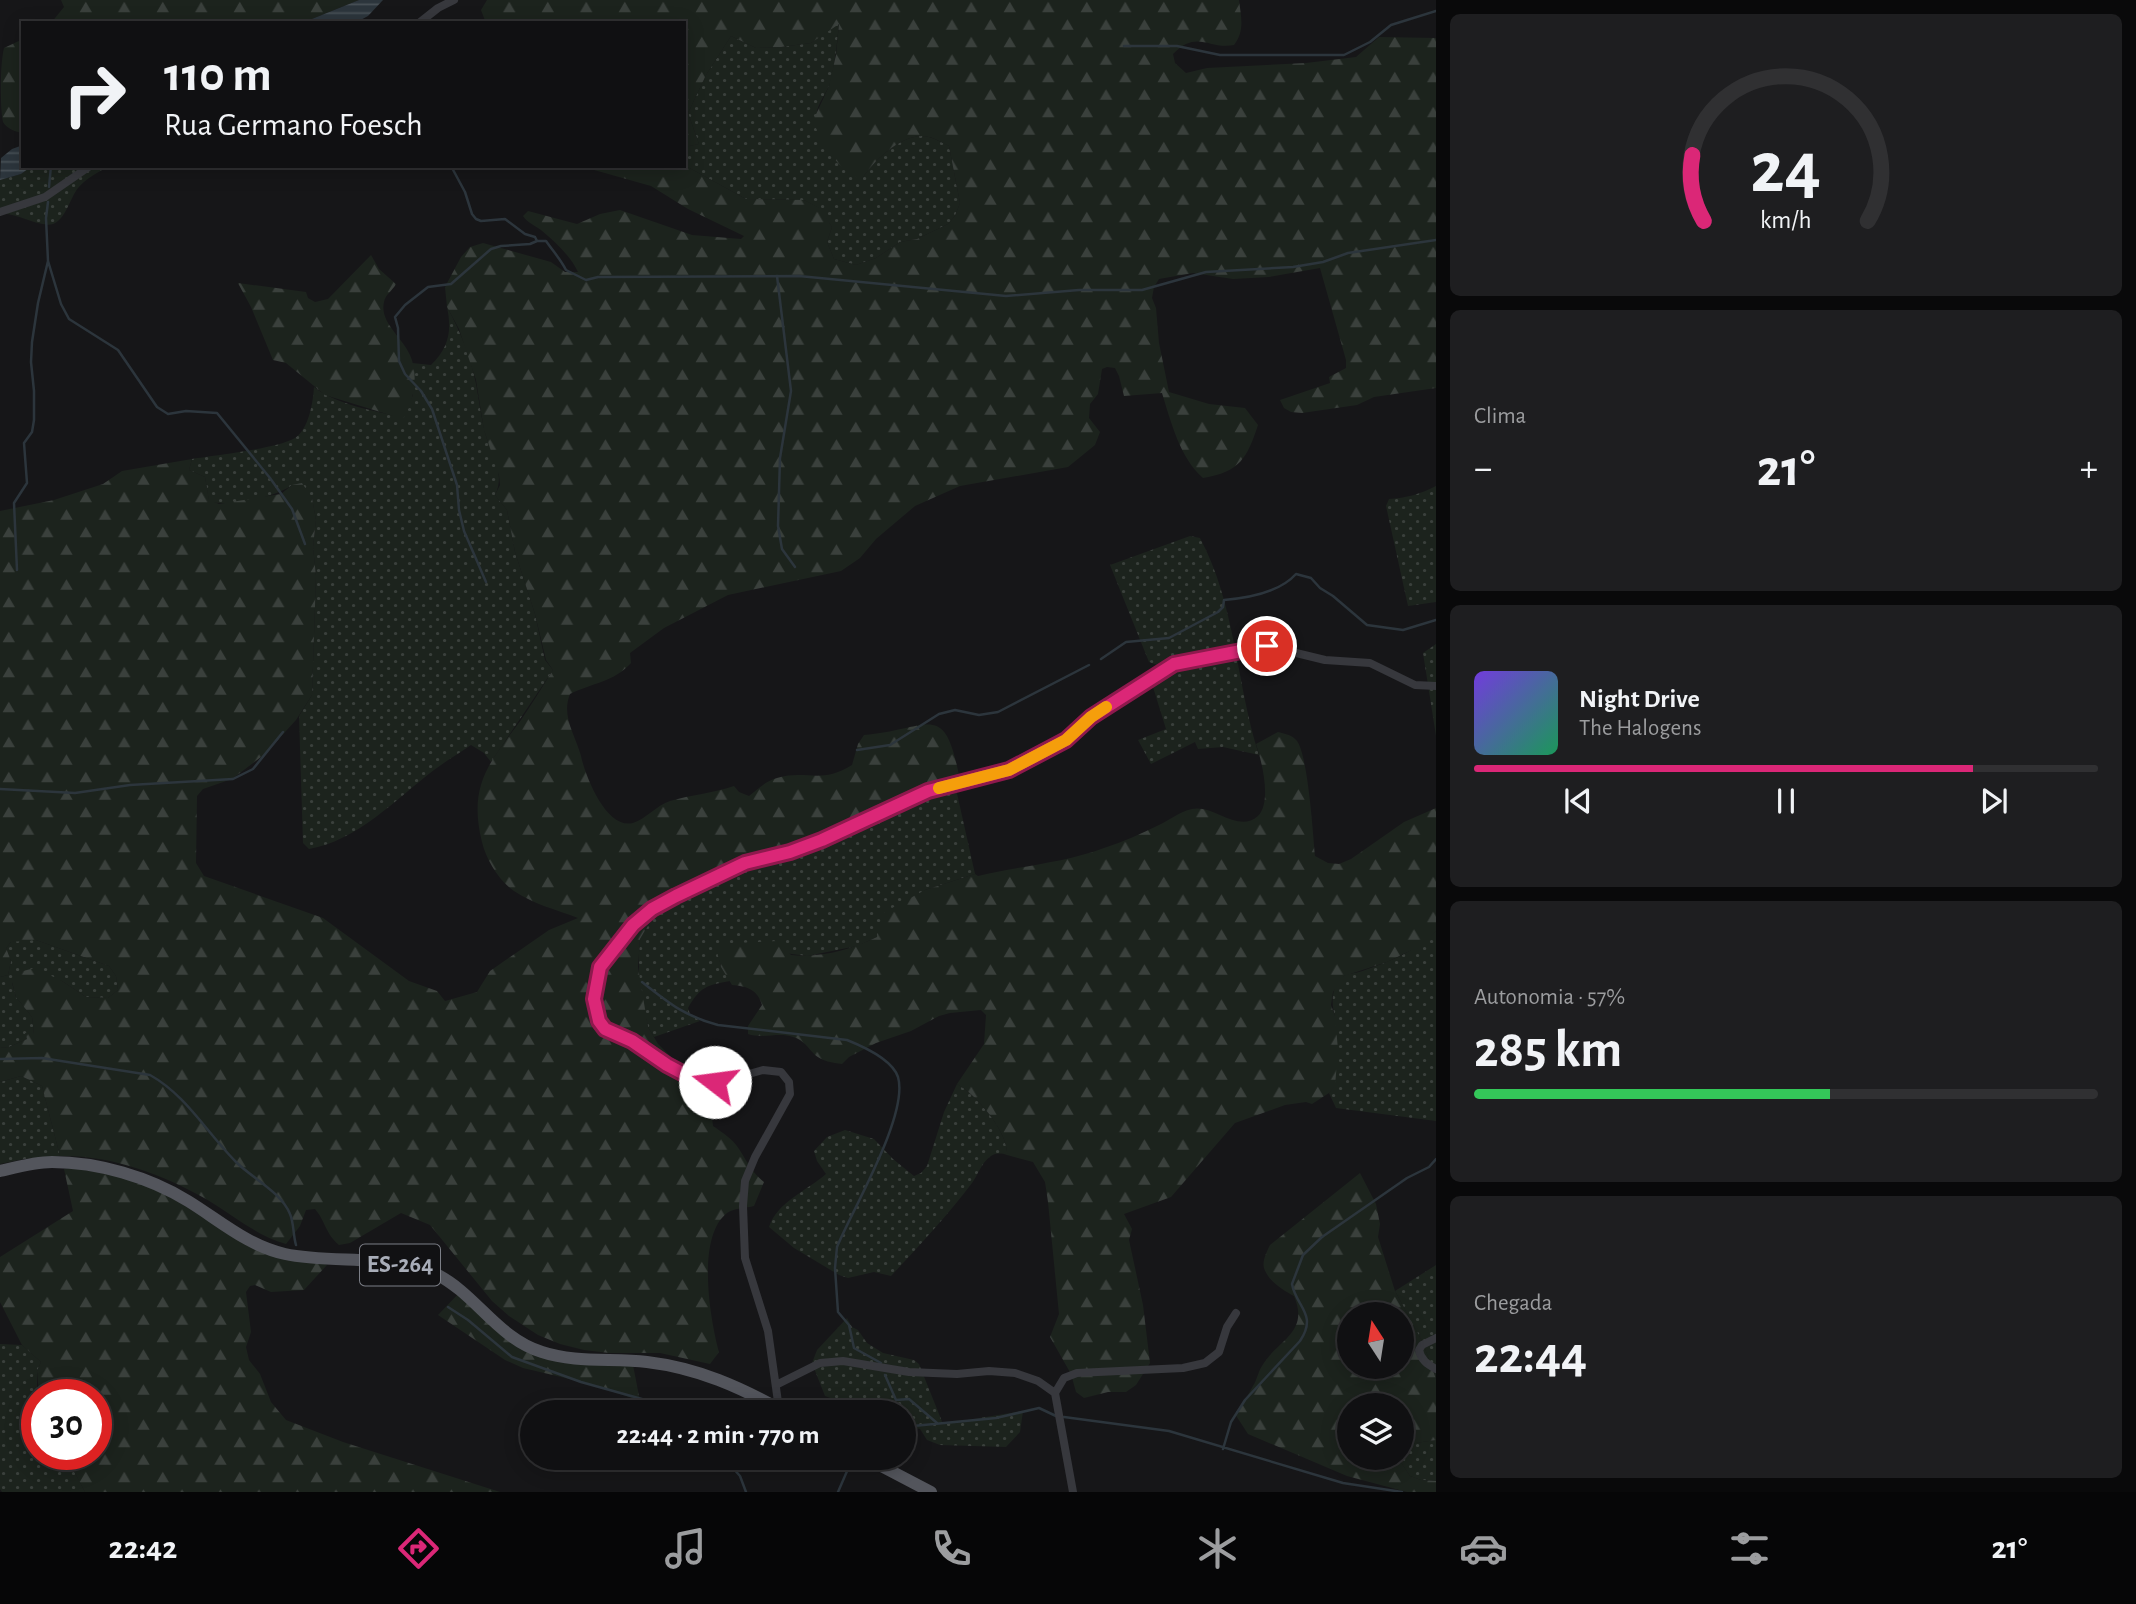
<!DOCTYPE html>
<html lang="pt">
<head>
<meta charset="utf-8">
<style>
  :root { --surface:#101012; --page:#1e1e20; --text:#f1f3f6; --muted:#9c9d9f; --line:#303032; --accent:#db2777 }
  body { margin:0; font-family:"Alegreya Sans",sans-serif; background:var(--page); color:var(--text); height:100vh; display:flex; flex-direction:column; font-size:26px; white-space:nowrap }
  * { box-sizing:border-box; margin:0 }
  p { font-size:23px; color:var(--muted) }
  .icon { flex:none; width:38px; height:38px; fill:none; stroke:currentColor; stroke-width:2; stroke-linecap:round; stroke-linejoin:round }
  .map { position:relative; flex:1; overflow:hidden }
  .side { display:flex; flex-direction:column; gap:14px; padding:14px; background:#09090a; width:700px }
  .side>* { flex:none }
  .guide { position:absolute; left:21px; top:21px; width:665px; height:147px; border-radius:0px; box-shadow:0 4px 18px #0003,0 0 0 2px var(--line); background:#101012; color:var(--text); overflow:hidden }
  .needle { width:46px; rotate:348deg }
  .buttons { position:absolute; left:1337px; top:1302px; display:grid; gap:14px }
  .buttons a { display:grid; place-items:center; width:77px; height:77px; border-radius:50%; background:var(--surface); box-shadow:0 4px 18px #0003,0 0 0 2px var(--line); font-size:35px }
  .speed { position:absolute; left:21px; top:1379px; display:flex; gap:14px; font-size:35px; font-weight:700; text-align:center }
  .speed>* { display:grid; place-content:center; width:91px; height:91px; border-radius:50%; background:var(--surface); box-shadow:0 4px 18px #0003,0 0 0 2px var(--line); line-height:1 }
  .speed .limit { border:10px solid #d22; background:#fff; color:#111 }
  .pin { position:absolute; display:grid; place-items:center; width:60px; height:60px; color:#fff; margin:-30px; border:4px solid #fff; border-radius:50%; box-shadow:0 2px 7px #0007 }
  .me { position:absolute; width:77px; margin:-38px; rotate:285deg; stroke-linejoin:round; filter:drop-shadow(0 0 5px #0008) }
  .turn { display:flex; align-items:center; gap:24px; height:147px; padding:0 28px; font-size:32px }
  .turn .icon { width:91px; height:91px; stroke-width:2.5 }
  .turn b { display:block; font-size:49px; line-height:60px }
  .big { font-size:52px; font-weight:700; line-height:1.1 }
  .side .tile { flex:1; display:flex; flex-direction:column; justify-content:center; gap:10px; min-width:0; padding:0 24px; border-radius:10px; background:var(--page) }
  .side .dial { align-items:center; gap:0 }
  .dial svg { height:182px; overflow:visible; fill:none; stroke:var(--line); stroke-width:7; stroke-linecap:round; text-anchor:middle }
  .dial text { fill:var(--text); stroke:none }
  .song { display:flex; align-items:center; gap:21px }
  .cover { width:84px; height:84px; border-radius:10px; background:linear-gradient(135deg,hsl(260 70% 55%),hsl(150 70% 35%)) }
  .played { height:7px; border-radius:4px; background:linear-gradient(90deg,var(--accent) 80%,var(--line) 80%) }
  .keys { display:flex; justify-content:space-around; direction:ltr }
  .heat { display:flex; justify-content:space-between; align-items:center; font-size:38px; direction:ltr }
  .charge { height:10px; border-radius:5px; background:linear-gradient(90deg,#34c759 57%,var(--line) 0) }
  .trip { position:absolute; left:520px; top:1400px; width:396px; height:70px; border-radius:35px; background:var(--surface); box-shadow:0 4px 18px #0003,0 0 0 2px var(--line); font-weight:700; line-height:70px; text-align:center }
  .menu { display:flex; height:112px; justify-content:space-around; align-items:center; background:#060607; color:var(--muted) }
  .menu .icon { width:49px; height:49px }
  .menu .active { color:var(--accent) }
  .menu b { font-size:32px; color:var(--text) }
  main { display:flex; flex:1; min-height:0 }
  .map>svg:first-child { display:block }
</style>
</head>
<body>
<main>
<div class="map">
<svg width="1436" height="1492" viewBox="0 0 1436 1492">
  <defs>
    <pattern id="grass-dots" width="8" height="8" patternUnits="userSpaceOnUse" patternTransform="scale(1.75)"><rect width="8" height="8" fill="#1c231d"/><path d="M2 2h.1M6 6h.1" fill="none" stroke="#3a403c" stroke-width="1.8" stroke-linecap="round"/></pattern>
    <pattern id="forest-firs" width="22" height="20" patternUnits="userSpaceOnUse" patternTransform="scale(1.75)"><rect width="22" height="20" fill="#1c231d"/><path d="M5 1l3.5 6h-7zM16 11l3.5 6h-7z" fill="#3a403c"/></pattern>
    <pattern id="water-rules" width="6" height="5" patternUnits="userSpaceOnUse" patternTransform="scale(1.75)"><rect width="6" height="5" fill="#2c353c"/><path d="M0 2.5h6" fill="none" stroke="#485056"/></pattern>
  </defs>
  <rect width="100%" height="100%" fill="#161618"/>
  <path fill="url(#grass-dots)" d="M839 23C837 44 835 64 830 83 827 93 817 104 817 113 817 144 841 161 862 179 873 161 905 130 929 137 936 139 943 143 949 146L960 203 955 216 948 224 917 239 900 242 876 258 856 265 834 259 827 242 832 227 819 208 804 200 746 199 684 165V147L699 144 688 113 706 75 731 36 756 48 781 47 811 43Z
    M32 166H109C99 172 86 178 78 188 70 198 66 219 53 224 39 228 17 212 0 214V180L21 174Z
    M447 307C460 331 471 357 476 384 479 400 481 417 485 433 491 454 506 473 495 495L507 510 515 552 535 614 545 660 553 670 491 762 484 753 471 745C458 754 446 761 434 770 396 799 357 841 309 849L303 843 299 716 312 695 316 576 313 547 316 520 312 498 292 485C276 497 228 508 209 501L205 477 189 470 192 459C215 455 276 449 295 438 309 429 313 402 314 387 339 406 374 410 403 418L413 395 412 363 431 365C449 347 452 331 447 307Z
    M1436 486V602L1408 606 1386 506 1389 499C1406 498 1421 494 1436 486Z
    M1190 536 1200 538C1236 605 1236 684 1259 755L1223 747 1198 749 1195 742 1151 764 1138 740 1166 729 1153 687 1179 670 1176 665H1157L1149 662 1110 565Z
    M1436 644V736L1423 653Z
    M956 789 975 874 925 890 877 937 857 946 807 956 716 944 721 967 730 981C707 985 700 987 688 1008L690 1014 700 1021 654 1037 648 1027 639 984V953L640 939 650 922 663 909 740 871 835 839Z
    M1436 931V1121L1336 1108 1329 1093 1335 1085V1016C1331 1004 1331 985 1344 976 1349 973 1359 973 1365 970 1391 961 1416 951 1436 931Z
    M20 940H36L109 966 116 976 118 990 108 998 86 997 62 981 20 972 12 983 16 997 32 1017 34 1034H26L27 1039 9 1047 0 1048V977L8 975 11 961 6 948 11 942Z
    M21 1076 42 1086 60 1156 24 1159 0 1164V1082Z
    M957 1084C976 1094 1009 1133 1007 1155 1001 1153 996 1153 991 1156 981 1163 978 1175 972 1183 947 1216 919 1246 891 1276L874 1272 848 1278 839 1275 794 1248 769 1227C777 1202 808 1190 826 1174L817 1161 814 1151 827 1137 845 1130 874 1139 893 1159 914 1176 921 1173 927 1166 944 1112Z
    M1436 1265V1379L1423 1343 1395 1291Z
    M847 1318 852 1327 858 1330 867 1343 883 1353 914 1360 919 1364 943 1424 1023 1411 1020 1432 1006 1447 940 1445 927 1440 920 1429 903 1425V1412H868L825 1396 812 1363 817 1350Z
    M0 1344 22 1345 41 1362 37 1371V1454H65L85 1492H2L0 1489Z
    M1436 1440V1481L1421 1480 1410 1476 1398 1458H1402V1445Z"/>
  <path fill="url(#forest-firs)" fill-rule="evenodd" d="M61 0H359L302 23H51L64 7Z
    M487 0H1239C1241 17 1245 31 1234 45 1209 50 1197 29 1173 54L1175 63 1186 73 1207 68 1306 63 1356 57 1379 37 1436 38V388L1374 397 1357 405 1302 413 1291 412 1284 408 1280 400 1330 383 1329 377 1346 368V360L1320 268 1269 277 1233 279 1193 273 1159 279 1154 287 1152 298 1156 308 1159 343 1169 392 1209 404 1245 408 1258 425C1247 458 1240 472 1203 478 1180 458 1171 422 1162 393L1124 396 1119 376 1115 368 1107 367 1102 369 1098 394 1090 404 1089 418 1100 432 1095 445 1068 467 960 486 915 506 876 539 860 558 841 571 728 595 664 628 630 653 631 663C614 682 592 683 570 694 561 716 575 734 581 756 585 775 606 830 633 823 646 819 657 805 670 801 691 795 713 793 734 786L739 792 749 796C757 790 767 780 777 778 807 769 820 785 852 765L858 744 864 735C933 729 945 697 961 786L835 839 740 871 663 909 650 922 640 939 638 967 648 1027 658 1044 686 1072 710 1080H733L742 1089 743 1098 733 1108 712 1118 713 1126C723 1133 733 1139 739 1149 749 1164 749 1169 764 1182L754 1206C746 1208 735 1208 727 1213 696 1237 710 1319 719 1352L710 1364 660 1353H609L584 1350 560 1344 538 1335 509 1316 492 1301 430 1225 401 1213 350 1243 339 1245C325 1233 326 1222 315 1209L306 1210 300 1226 286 1244C255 1235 233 1215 206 1199 162 1174 111 1155 60 1156L42 1086 21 1076 0 1082V1048L9 1047 27 1039 25 1033 34 1034 32 1017 16 997 12 982 19 972 35 968 62 981 86 997 108 998 118 990 116 976 109 966 36 940 11 942 6 948 11 961 8 975 0 977V511L54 500 103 484 122 471 192 459 189 470 205 477 209 500 219 504 281 494 292 485 302 483 312 498 316 520 313 547 316 576 312 695 296 720 265 754 232 779 203 789 197 796 196 863 204 876 323 918 409 981 437 991 445 1001 477 992 490 971 549 930 578 918C557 910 533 904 514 891 499 881 486 859 482 842 468 785 489 763 521 720 532 704 542 687 553 670L546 660 535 614 515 552 507 510 495 495 500 485 499 475 484 430 476 380 459 329 447 307 445 287 461 257 470 247 483 243 551 262 565 272H578C570 255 555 242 541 230 534 225 528 223 523 216L528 211 577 224 600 214 620 210 692 235 741 239 744 236 688 209 651 186 580 166 684 165 746 199 804 200 820 208 832 227 827 242 834 259 856 265 876 258 900 242 917 239 948 224 955 216 960 203 949 146C942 143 935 138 929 137 905 130 873 161 862 179 838 172 822 143 813 121L829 86 836 55 839 24 811 43 781 47 756 48 731 36 706 75 688 113 699 144 684 147V23H486L481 10Z
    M23 39V133C16 132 7 129 3 122 0 109 0 63 4 48Z
    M371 255 379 269 396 284C393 290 385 295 384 302 379 322 403 338 410 355 419 375 414 401 403 419L325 395 286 363 273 360 251 307 239 285 238 283 306 292 308 298 315 302 328 299Z
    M1278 732C1286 734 1292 735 1297 741 1308 756 1313 834 1315 856L1328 863 1339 864 1351 859 1404 822 1436 808V931L1422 945 1387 962 1344 976 1333 992 1331 1005 1335 1016 1338 1050 1335 1086 1329 1093 1312 1104 1306 1102 1285 1105 1235 1123 1171 1197 1124 1214 1132 1229 1129 1240 1143 1305 1150 1363 1136 1385 1126 1392H1108L1084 1398 1076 1392 1071 1374 1050 1337 1059 1314 1048 1202 1045 1182 1033 1162 1007 1155C1009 1133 976 1094 957 1084L984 1044 986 1015 981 1010 950 1013 939 1016 911 1031 876 1043 849 1057 842 1064C833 1063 822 1061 815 1055 808 1048 804 1040 793 1037 779 1032 763 1039 748 1034V1026L762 1005C758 990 747 986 732 985L721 967 715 944 778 941 791 955C821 958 850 950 877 937L883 913 925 890 975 874 978 876C1019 866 1064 863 1104 848 1122 842 1141 834 1159 825 1170 820 1179 812 1192 809 1214 804 1238 834 1258 816 1272 802 1262 762 1256 744Z
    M70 1168 100 1172 145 1184 225 1227 327 1265 304 1290 271 1292 255 1285 250 1286 246 1292 251 1332 246 1347 249 1360 260 1374 271 1402 286 1420 343 1442 500 1492H85L65 1454H96V1395H39L37 1371 41 1362 22 1345 0 1302V1257L73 1211 64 1169Z
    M1360 1173 1376 1204 1380 1224 1378 1237 1395 1291 1423 1343 1436 1379V1440L1402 1445V1405H1349V1458H1398L1410 1476 1421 1480 1436 1481V1492H1407L1347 1476 1248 1434 1235 1414C1241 1405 1248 1396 1253 1386 1257 1380 1258 1372 1262 1366 1277 1340 1310 1333 1294 1296 1283 1290 1268 1281 1264 1268 1262 1261 1267 1251 1270 1245ZM1349 1314H1402V1367H1349Z
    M462 1290 532 1346 633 1365 640 1401 595 1385 523 1368 505 1360 438 1315Z"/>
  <path fill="url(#water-rules)" d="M359 0H383L368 16 355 23H302Z
    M23 145V166H32L21 174 0 180 1 158 12 149Z"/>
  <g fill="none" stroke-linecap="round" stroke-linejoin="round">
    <path stroke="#2c353c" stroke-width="2.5" d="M1124 46H1177L1220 55H1344L1370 42 1391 25 1436 11
      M451 166 465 192 472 214 476 219 481 221 505 219 525 234 535 237 537 241H546C553 251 561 260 566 270L586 280 598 277 799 276 1006 296 1079 290H1142L1206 272 1293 267 1323 262 1348 253 1436 240
      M49 187 51 166
      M48 261 61 304 69 319 118 350 157 407 168 414 186 411 217 413 270 478 292 509 305 544
      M777 276 791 391 780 458 778 526 782 549 795 567
      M17 570 14 503 27 483 24 443 32 432 34 420V391L31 362 32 342 38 303 48 261 46 218 48 202
      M486 582 464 531 459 510 457 485 432 409 421 391 405 374 399 361 398 328 395 317 405 305 428 287 451 284 491 249 501 246 530 244 537 241
      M1101 659 1126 642 1169 638 1218 612 1223 607 1224 600C1248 598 1280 592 1296 574L1311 578 1320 588 1333 596 1367 625 1403 630 1436 620
      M857 750 890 745 939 714 955 710 979 715 998 712 1089 665
      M0 789 75 793 130 785 233 779 253 769 283 732
      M642 982C669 1003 684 1016 718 1025L847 1040C862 1046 892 1059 898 1077 909 1115 852 1210 837 1247L835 1268 838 1312 849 1325 854 1348 881 1363
      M0 1059 42 1058 150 1075C186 1095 207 1133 236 1162 252 1178 281 1192 290 1214 294 1223 293 1235 296 1245
      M448 1307 468 1320 512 1357 581 1382 649 1401 672 1412
      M885 1375 896 1400 909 1399 937 1423
      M1064 1417 1169 1431 1343 1483 1402 1492
      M903 1427 996 1418 1039 1408 1056 1416
      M1223 1449 1231 1422 1245 1400 1300 1341C1318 1314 1296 1307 1292 1284L1303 1255 1322 1237 1407 1178 1429 1167 1436 1159
      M724 1458 740 1476 746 1492
      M838 1492 851 1462"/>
    <path stroke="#37383d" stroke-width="8" d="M419 23 438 8 454 0
      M0 212 45 197 90 166
      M1436 1338 1422 1345 1419 1350C1421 1360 1427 1364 1436 1369
      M776 1385 820 1363 843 1361 909 1372 957 1374 989 1371 1015 1373 1038 1381 1055 1393
      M779 1409 768 1331 745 1258 743 1206 745 1181 755 1157 790 1094 789 1082 781 1072 763 1070 728 1080 715 1082 703 1080 667 1065 632 1041 605 1029 599 1021 596 1010 594 999 596 986 600 967 623 935 652 910 703 882 745 863 790 852 822 840 928 791 1009 770 1066 740 1091 717 1174 664 1211 656 1231 654 1257 646H1267L1325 660 1370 663 1415 685 1436 686
      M1073 1492 1055 1393 1064 1378 1077 1373 1183 1368 1205 1363 1219 1352 1227 1327 1236 1313"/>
    <path stroke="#53555c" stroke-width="12" d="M0 1171C17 1167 35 1162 52 1162 98 1162 149 1177 188 1201 219 1220 248 1246 285 1254 331 1264 395 1254 436 1274 476 1294 497 1338 542 1352 575 1363 612 1358 647 1362 698 1368 740 1387 785 1412
      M866 1458 931 1492"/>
  </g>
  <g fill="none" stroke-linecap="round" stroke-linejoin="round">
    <defs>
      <path id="route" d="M715 1082 684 1074 667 1065 632 1041 605 1029 599 1021 594 999 600 967 633 925 652 909 676 896 745 863 790 852 822 840 928 791 1009 770 1066 740 1091 717 1174 664 1267 646"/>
    </defs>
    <use href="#route" stroke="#8e194d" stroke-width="18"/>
    <use href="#route" stroke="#db2777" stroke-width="12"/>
    <path stroke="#f59e0b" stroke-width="12" d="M939 788 1009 770 1066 740 1091 717 1106 707"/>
  </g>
  <g text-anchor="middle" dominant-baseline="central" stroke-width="7" stroke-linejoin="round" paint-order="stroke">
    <rect fill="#111113" stroke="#7b7e86" stroke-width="2" x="360" y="1244.5" width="80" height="41" rx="5"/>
    <g font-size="24" font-weight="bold" fill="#a8adb8">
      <text x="400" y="1265">ES-264</text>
    </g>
  </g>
</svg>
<div class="buttons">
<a><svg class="needle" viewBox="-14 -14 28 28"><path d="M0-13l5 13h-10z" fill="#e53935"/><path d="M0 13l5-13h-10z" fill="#9c9d9f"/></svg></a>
<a><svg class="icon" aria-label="layers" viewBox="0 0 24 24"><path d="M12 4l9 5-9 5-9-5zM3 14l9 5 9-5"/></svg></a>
</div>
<div class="speed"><div class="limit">30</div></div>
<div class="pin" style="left:1267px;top:646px;background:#d93025"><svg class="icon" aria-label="arrive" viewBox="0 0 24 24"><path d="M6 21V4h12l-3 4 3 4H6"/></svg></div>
<svg class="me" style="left:715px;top:1082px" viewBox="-20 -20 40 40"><circle r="19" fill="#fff"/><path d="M0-13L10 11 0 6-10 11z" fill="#db2777"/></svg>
<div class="trip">22:44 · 2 min · 770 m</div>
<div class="guide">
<div class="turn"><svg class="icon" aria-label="right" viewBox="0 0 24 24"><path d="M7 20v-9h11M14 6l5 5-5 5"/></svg><div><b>110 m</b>Rua Germano Foesch</div></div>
</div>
</div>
<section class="side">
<div class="tile dial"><svg viewBox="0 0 100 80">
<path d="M14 69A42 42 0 1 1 86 69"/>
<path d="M14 69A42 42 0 0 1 9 40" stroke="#db2777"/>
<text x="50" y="56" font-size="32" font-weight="700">24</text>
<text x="50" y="72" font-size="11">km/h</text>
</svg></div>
<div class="tile"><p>Clima</p>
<div class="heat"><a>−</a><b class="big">21°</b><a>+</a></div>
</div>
<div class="tile">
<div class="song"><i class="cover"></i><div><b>Night Drive</b><p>The Halogens</p></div></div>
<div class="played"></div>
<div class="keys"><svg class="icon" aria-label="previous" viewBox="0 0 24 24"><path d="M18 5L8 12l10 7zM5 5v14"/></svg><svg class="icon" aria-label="pause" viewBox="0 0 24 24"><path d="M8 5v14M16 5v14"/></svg><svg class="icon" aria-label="next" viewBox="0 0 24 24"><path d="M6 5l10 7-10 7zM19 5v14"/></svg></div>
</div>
<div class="tile"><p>Autonomia · 57%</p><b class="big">285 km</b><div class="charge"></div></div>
<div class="tile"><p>Chegada</p><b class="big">22:44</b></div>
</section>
</main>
<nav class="menu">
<b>22:42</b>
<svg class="icon active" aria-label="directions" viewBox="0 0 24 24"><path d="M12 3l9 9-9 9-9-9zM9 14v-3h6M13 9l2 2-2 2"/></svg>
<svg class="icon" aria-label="music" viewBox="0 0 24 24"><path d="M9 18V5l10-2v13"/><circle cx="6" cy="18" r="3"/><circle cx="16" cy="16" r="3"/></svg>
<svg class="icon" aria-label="phone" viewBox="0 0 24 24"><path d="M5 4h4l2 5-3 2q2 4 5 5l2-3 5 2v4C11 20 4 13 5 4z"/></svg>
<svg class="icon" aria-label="climate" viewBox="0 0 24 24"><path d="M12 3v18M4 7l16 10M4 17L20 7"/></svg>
<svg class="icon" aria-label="car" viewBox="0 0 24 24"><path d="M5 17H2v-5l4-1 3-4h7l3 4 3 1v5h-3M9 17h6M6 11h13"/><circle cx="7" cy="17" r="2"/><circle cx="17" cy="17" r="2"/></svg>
<svg class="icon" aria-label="filters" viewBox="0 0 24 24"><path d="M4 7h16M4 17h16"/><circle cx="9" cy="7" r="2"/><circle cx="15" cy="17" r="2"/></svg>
<b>21°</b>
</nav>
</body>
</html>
